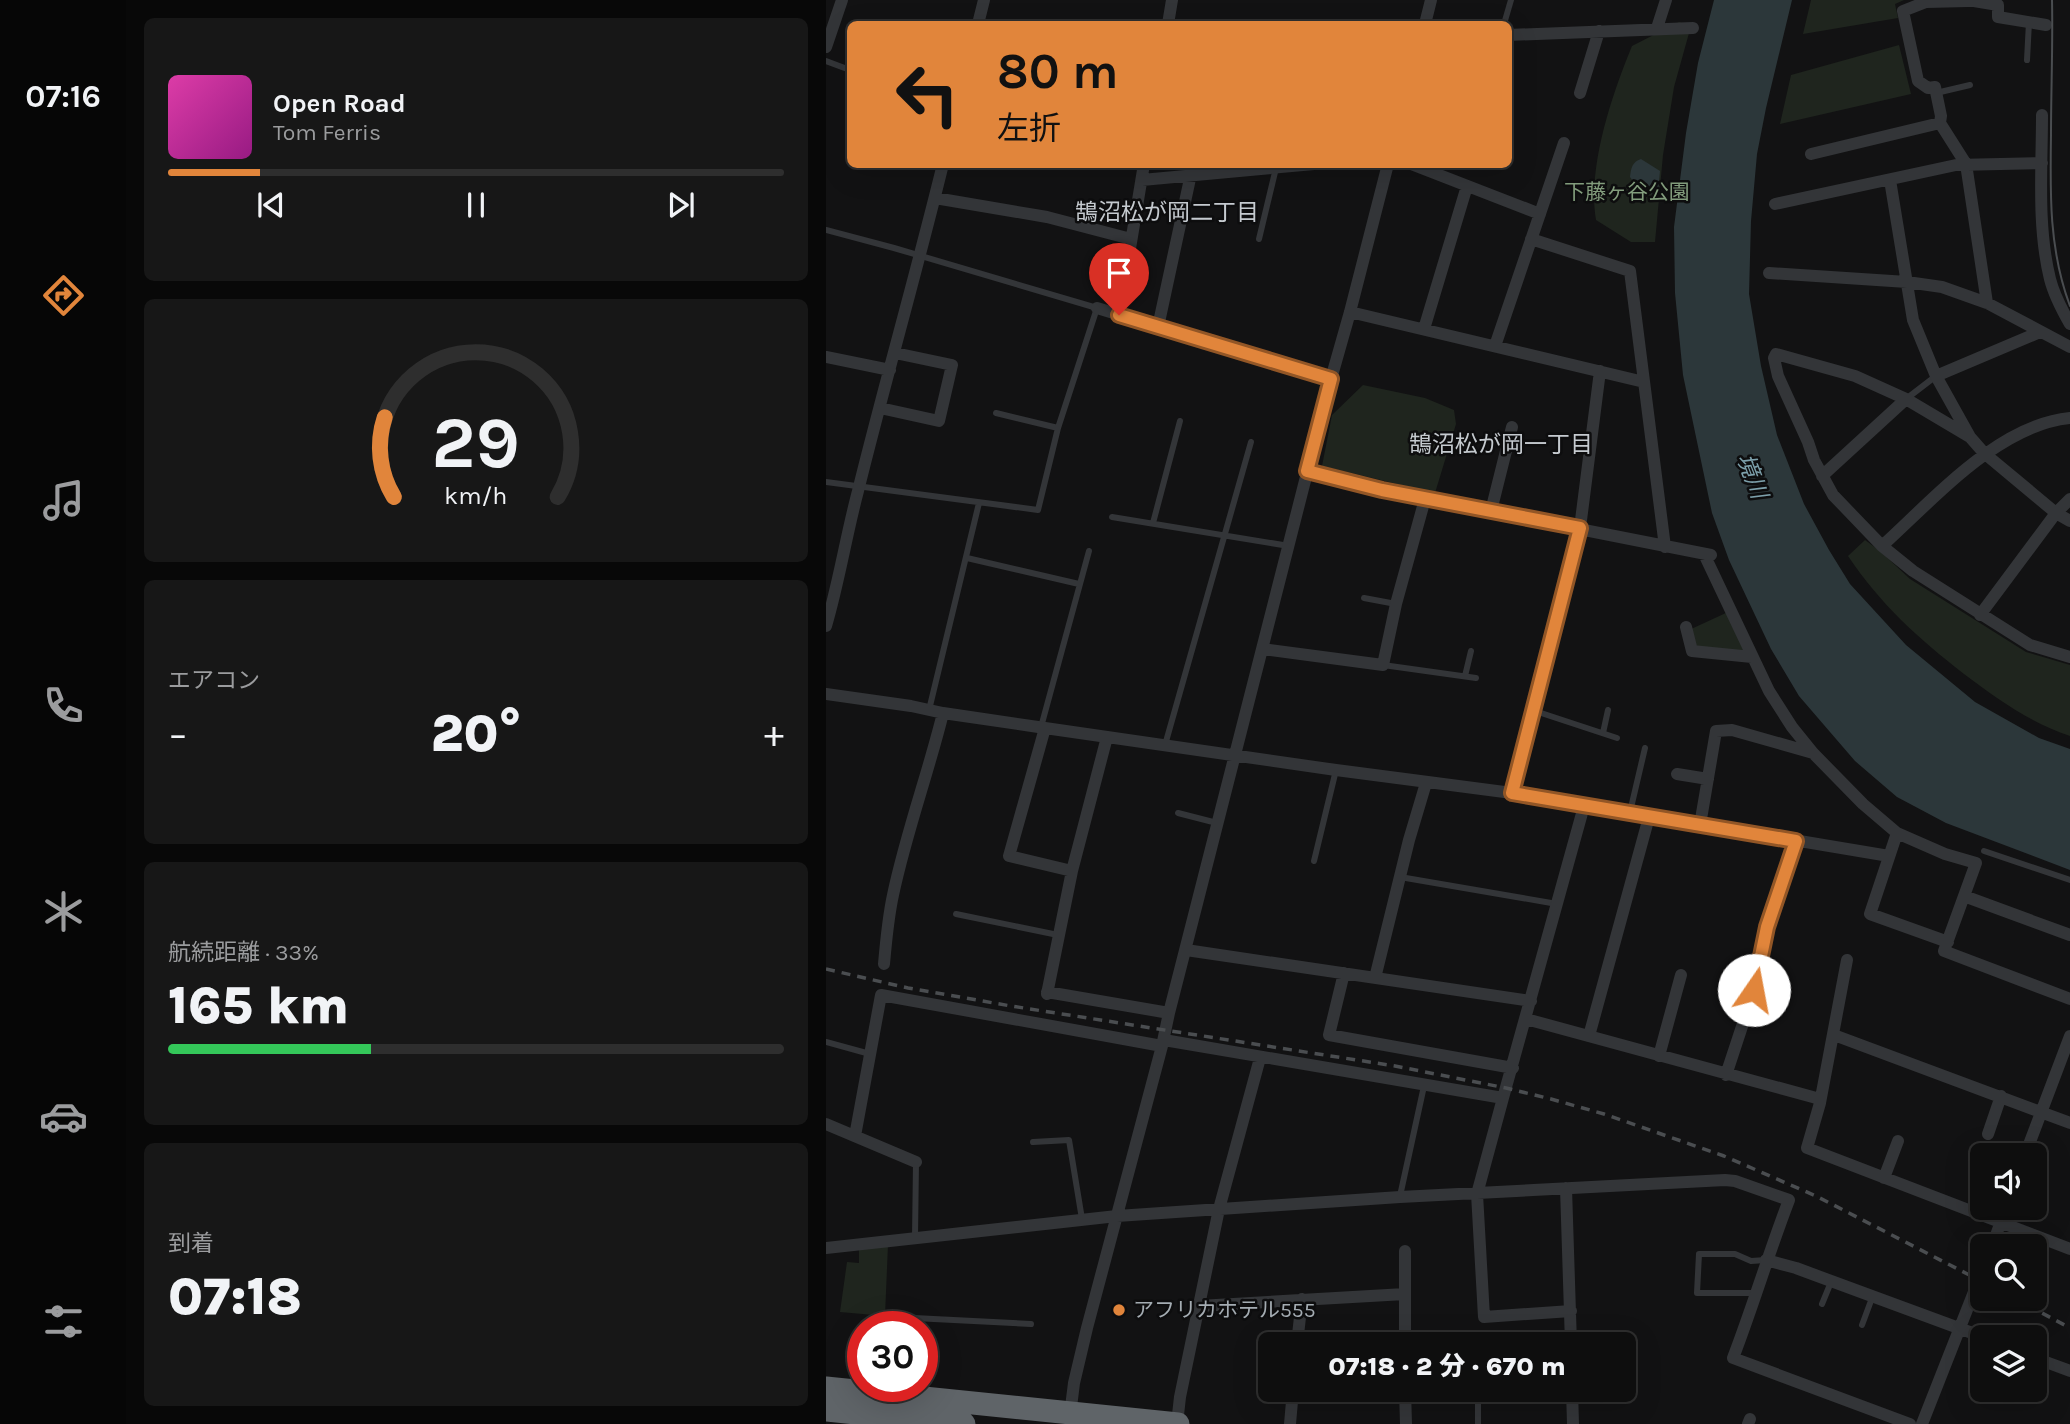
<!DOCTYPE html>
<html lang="ja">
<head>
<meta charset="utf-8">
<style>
  :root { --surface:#0e0e0e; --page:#171717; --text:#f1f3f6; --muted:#9b9c9e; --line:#2e2e2e; --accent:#e1853b }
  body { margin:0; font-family:Karla,"Noto Sans JP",sans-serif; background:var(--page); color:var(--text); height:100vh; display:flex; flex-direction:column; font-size:26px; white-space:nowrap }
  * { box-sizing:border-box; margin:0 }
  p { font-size:23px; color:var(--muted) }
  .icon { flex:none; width:38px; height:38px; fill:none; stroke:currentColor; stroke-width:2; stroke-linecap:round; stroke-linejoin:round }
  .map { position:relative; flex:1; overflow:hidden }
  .details { display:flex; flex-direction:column; gap:18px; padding:18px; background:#080808; width:700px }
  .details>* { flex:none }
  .banner { position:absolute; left:21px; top:21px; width:665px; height:147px; border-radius:10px; box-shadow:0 7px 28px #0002,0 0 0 2px var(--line); background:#e1853b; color:#111; overflow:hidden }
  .fabs { position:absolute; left:1144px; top:1143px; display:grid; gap:14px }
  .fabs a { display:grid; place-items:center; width:77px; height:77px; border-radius:10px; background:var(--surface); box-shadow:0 7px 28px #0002,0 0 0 2px var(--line); font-size:35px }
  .speed { position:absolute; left:21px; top:1311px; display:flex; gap:14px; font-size:35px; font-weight:700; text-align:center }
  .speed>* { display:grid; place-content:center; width:91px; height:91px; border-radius:50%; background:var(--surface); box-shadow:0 7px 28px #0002,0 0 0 2px var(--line); line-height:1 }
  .speed .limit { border:10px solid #d22; background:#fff; color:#111 }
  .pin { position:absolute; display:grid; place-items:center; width:60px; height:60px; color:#fff; margin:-72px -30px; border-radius:50% 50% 50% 0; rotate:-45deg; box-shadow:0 0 7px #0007 }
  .pin .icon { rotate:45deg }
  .me { position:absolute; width:77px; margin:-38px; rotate:12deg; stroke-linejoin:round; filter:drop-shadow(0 0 5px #0008) }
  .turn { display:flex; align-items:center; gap:24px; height:147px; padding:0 35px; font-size:32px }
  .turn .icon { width:91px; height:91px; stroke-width:2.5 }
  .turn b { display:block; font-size:49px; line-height:60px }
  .big { font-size:52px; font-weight:800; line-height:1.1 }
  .details .card { flex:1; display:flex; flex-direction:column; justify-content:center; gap:10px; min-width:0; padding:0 24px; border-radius:10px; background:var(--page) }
  .details .dial { align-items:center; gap:0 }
  .dial svg { height:182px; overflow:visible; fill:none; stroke:var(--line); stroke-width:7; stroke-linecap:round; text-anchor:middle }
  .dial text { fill:var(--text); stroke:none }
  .song { display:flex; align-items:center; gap:21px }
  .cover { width:84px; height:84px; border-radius:10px; background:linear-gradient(135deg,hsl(320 70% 55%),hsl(310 70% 35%)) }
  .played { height:7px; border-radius:4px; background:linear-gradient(90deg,var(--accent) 15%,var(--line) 15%) }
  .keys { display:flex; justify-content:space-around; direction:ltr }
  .heat { display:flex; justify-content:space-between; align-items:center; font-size:38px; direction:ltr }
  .charge { height:10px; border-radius:5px; background:linear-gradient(90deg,#34c759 33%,var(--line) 0) }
  .trip { position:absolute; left:432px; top:1332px; width:378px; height:70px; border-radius:10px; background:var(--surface); box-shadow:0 7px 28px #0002,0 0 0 2px var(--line); font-weight:800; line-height:70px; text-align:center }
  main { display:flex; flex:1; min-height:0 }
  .tabs { display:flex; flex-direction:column; width:126px; justify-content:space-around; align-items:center; background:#060606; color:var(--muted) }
  .tabs .icon { width:49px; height:49px }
  .tabs .active { color:var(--accent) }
  .tabs b { font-size:32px; color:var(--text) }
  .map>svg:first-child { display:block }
</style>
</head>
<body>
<main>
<nav class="tabs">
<b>07:16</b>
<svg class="icon active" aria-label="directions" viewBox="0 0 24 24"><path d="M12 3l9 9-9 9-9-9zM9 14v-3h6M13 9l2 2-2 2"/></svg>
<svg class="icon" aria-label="music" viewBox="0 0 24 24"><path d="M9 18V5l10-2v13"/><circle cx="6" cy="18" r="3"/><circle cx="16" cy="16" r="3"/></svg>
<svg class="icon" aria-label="phone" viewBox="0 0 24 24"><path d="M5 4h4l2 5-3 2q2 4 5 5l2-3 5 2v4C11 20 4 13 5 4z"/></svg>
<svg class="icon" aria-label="climate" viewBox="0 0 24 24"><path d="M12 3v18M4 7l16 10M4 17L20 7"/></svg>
<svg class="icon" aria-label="car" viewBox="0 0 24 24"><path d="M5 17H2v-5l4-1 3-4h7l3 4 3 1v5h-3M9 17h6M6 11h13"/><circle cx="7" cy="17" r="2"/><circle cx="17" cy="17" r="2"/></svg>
<svg class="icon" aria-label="filters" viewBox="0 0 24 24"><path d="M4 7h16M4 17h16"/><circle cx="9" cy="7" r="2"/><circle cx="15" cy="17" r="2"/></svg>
</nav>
<section class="details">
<div class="card">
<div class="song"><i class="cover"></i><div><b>Open Road</b><p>Tom Ferris</p></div></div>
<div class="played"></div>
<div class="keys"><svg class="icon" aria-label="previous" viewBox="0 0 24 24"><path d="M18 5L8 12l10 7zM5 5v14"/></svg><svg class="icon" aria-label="pause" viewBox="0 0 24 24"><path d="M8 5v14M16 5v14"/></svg><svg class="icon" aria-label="next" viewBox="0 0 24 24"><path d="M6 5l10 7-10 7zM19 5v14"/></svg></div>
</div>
<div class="card dial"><svg viewBox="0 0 100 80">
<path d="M14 69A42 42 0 1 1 86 69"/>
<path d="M14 69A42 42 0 0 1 10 34" stroke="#e1853b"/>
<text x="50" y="56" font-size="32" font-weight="700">29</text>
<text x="50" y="72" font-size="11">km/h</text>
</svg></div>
<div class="card"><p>エアコン</p>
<div class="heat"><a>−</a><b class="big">20°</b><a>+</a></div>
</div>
<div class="card"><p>航続距離 · 33%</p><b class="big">165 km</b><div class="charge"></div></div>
<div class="card"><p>到着</p><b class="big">07:18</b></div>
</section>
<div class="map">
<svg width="1244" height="1424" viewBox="0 0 1244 1424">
  <rect width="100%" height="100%" fill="#121213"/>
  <path fill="#1f251e" d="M985 0H1078L1069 4 1072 18 977 34Z
    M853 22 865 26 848 87 837 155 829 242H805L770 220C761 168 786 94 806 46Z
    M1073 45 1085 94 954 124 965 75Z
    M537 385 599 398 628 410 630 424 609 493 496 466 506 415Z
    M1039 540 1054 551 1084 579 1200 652 1244 665V736C1205 723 1171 699 1138 674 1092 638 1055 605 1022 556Z
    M902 612 921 652 871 648 863 630Z
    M62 1245 59 1316 14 1312 21 1262 33 1263V1250Z"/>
  <path fill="#2c373a" d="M888 0H966L940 108 931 154 925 221 923 294 935 366 951 435 978 504 1003 550 1024 584 1080 645 1149 702 1213 738 1244 749V870L1120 823 1071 797 1029 761 973 696 945 649 903 560 886 513 857 375 849 293 848 227 860 133 872 63Z
    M815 159 834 171 831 201 818 185 807 181 804 177C805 168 806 162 815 159Z"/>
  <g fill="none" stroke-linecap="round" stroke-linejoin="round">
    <path stroke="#333538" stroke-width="6" d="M678 24 685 0
      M1201 60 1203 22
      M0 61 24 70
      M1110 93 1144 85
      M0 230 68 248 271 308 232 428 212 510 0 482
      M433 239 450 168
      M1080 399 1110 376
      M170 413 232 428
      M286 517 463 546
      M327 523 354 421
      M141 558 253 584
      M538 598 570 604
      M557 665 650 678
      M639 676 645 651
      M103 710 153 503
      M706 710 791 738
      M215 727 263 551
      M777 733 782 710
      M339 745 425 442
      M804 812 819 748
      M352 813 391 823
      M1158 851 1244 880
      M488 861 510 770
      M574 877 731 904
      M130 914 232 935
      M0 1042 44 1054
      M207 1142 243 1140 256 1219
      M574 1196 598 1086
      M89 1237 90 1162
      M931 1293H871L873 1254H909L925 1261 940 1260
      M996 1304 1005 1282
      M1036 1325 1046 1298
      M77 1326 79 1322 88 1318 205 1324
      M652 1390V1424"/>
    <path stroke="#333538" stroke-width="12" d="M1142 0 1172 5V17L1220 25
      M1142 1 1100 2 1077 11 1092 81 1102 88 1109 87 1115 116 1114 123 1140 164 1161 303
      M152 24 158 0
      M342 24 346 0
      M599 24 605 0
      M831 28 840 0
      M682 35 867 28
      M0 47 16 0
      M754 93 773 31
      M1216 115C1216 169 1211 226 1224 279 1228 295 1236 310 1244 324
      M985 154 1114 123
      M585 164 714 214
      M316 180 488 164
      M1064 180 1087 320 1110 376 1144 437 1158 453 1230 513 1244 521
      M109 198 221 217 305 239
      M949 204 1130 165 1216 163
      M705 239 804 271 839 547
      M943 273 1081 282 1116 287 1161 303 1244 347
      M271 308 505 379
      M524 312 818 382
      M293 315 318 164
      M332 327 365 174
      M598 329 641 186
      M669 346 738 143
      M0 357 64 370
      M1110 376 1214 332
      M54 408 113 421 126 365 69 353
      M1144 437 1080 399 1029 376 950 354 948 358 952 376 982 442 988 460 1007 495 1056 546 1087 571 1204 645 1244 657
      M481 471 556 490 885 555
      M996 476 1080 399
      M665 511 686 427
      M1056 546C1108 499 1172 425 1244 418
      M878 554 943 691 966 727 987 753 1037 804 1071 833 1119 854 1150 863 1118 951 1244 999
      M1154 615 1230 513 1244 499
      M0 626C13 582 20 536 32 491 59 382 90 274 117 164
      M860 627 866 651 926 657
      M436 649 557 665 570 604 599 499
      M0 694 85 706 117 713 219 728 510 770 686 793 1063 856
      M219 728 183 856 246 871
      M851 774 882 779
      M686 793 754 528 774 371
      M874 825 890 731 906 730 987 753
      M1071 833 1044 914 1122 942
      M1138 896 1244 935
      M360 950 705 1001
      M1021 960 994 1103 981 1148 1244 1249
      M58 964C60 941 62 918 67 895 80 833 102 774 117 713
      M518 973 503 1035 687 1068
      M549 978 583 840 600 783
      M221 992 343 1013
      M221 994 246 871 281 737
      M700 1019 994 1099
      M1008 1035 1244 1123
      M763 1036 823 817
      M338 1040 677 1098 651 1194 658 1317 745 1311
      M833 1056 855 975
      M900 1075 928 990 941 927 970 841
      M677 1098 758 806
      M0 1124 90 1162
      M1162 1134 1175 1096
      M29 1136 55 995 336 1046
      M1199 1155 1244 1036
      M1058 1178 1072 1141
      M740 1188 745 1344
      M1166 1246 1180 1208
      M0 1248 291 1216 574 1197 899 1180 909 1181 963 1200C943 1252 927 1306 907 1358L1084 1424
      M579 1251V1344
      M940 1260 970 1268 1157 1337
      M373 1306 579 1294
      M471 1344 476 1299
      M1209 1358 1244 1371
      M579 1390 580 1424
      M746 1390 747 1424
      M244 1415 248 1383 261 1328 336 1046 343 1013 505 379 524 312 562 164
      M351 1424 354 1397 393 1209 434 1058
      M464 1424 467 1390
      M922 1424 924 1419
      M1096 1424 1157 1269"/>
    <path stroke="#5f6468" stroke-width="23" d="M0 1388 352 1424
      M0 1410 138 1424"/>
    <path stroke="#4a4d50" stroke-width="2" d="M1226 0C1227 45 1225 90 1225 135 1224 194 1223 250 1244 306"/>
    <path stroke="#4a4d50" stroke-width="3.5" stroke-dasharray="9 7" stroke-linecap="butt" d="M0 969 82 988 185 1006 569 1066 680 1088 725 1099 778 1114 898 1156 990 1196 1157 1282
      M1188 1298 1244 1328"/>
  </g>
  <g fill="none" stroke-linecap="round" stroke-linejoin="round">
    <defs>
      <path id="route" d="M293 315 505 379 481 471 556 490 754 528 686 793 970 841 941 927 928 990"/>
    </defs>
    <use href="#route" stroke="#925626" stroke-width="18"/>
    <use href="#route" stroke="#e1853b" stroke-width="12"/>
  </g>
  <circle fill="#e1853b" stroke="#0d0d0e" stroke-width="2.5" cx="293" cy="1310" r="7"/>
  <g text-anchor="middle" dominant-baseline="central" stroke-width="5" stroke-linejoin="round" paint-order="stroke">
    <g font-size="21" fill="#829c7c" stroke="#0d0d0e">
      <text x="801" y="192">下藤ヶ谷公園</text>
    </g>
    <g font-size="21" fill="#a4acb2" stroke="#0d0d0e" text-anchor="start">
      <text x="307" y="1310">アフリカホテル555</text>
    </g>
    <g font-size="23" fill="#c5cacf" stroke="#0d0d0e">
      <text x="341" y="212">鵠沼松が岡二丁目</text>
      <text x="675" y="444">鵠沼松が岡一丁目</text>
    </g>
    <g font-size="23" font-style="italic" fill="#7da0ab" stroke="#0d0d0e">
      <text transform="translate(926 476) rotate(69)">境川</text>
    </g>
  </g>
</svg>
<div class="fabs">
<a><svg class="icon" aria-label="sound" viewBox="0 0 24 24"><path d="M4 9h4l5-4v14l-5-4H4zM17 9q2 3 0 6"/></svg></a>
<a><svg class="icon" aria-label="search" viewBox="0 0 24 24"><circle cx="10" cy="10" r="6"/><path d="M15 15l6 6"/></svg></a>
<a><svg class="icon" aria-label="layers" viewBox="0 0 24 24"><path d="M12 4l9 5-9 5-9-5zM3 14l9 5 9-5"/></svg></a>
</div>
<div class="speed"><div class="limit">30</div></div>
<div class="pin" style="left:293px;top:315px;background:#d93025"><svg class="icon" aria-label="arrive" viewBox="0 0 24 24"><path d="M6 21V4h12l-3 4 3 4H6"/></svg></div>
<svg class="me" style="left:928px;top:990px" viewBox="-20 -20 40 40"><circle r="19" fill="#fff"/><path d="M0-13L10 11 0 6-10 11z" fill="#e1853b"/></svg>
<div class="trip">07:18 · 2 分 · 670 m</div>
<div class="banner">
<div class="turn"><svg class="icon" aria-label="left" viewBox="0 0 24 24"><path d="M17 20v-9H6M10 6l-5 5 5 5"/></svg><div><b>80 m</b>左折</div></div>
</div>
</div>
</main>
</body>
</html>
